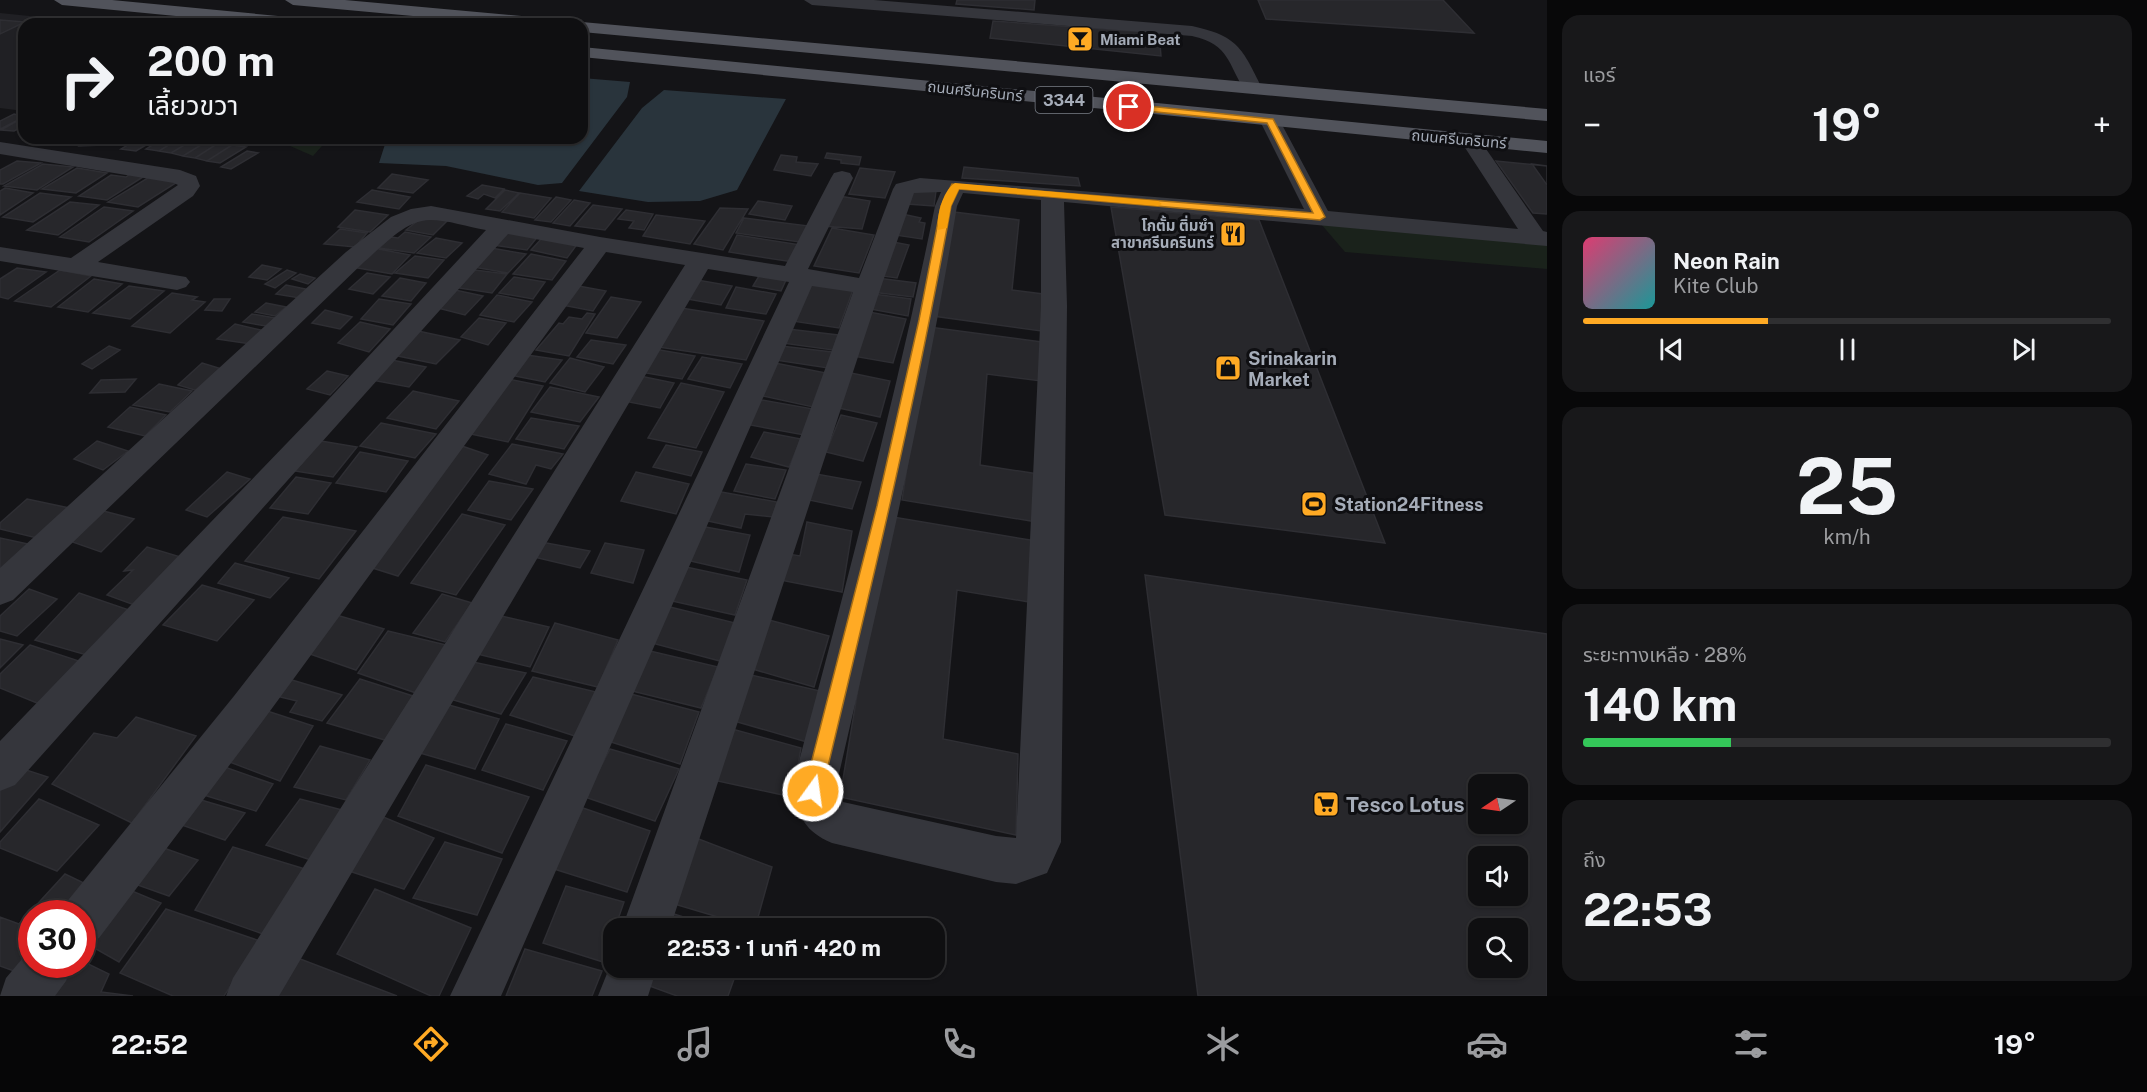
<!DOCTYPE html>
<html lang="th">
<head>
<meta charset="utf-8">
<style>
  :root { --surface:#0f0f11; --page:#18181a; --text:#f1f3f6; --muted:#9b9c9f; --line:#2f2f31; --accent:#ffaa24 }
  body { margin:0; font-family:"Public Sans","Noto Sans Thai",sans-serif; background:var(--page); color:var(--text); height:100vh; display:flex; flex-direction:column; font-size:22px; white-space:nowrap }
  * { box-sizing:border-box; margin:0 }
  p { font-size:20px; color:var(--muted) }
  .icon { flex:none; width:33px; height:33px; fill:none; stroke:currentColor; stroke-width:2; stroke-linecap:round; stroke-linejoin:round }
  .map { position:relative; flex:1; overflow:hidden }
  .drawer { display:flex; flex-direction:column; gap:15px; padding:15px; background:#080809; width:600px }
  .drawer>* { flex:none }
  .guide { position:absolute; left:18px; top:18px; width:570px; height:126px; border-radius:18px; box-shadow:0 2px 4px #0004,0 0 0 2px var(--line); background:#0f0f11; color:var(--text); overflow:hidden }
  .needle { width:39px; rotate:257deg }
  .tools { position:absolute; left:1468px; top:774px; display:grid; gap:12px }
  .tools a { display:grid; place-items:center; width:60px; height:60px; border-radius:12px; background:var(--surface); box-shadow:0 2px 4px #0004,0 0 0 2px var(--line); font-size:30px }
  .speed { position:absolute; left:18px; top:900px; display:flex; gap:12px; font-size:30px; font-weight:700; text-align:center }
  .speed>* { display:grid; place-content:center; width:78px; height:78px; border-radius:50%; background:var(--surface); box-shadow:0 2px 4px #0004,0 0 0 2px var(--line); line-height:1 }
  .speed .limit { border:9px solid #d22; background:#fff; color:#111 }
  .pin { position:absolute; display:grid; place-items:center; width:51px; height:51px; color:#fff; margin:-26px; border:3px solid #fff; border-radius:50%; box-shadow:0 2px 6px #0007 }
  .me { position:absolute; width:66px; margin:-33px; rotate:14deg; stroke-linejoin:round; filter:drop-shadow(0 0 4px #0008) }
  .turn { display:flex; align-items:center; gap:21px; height:126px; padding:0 30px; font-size:27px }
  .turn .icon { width:78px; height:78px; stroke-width:2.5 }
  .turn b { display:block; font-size:42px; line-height:51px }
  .big { font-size:45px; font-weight:700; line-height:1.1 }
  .drawer .card { flex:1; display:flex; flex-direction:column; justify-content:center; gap:9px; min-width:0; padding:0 21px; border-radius:18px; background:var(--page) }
  .drawer .dial { align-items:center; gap:0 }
  .dial b { font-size:78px; line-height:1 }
  .song { display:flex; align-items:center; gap:18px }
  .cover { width:72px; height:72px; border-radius:9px; background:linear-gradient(135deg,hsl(340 70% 55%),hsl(180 70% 35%)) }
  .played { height:6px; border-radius:3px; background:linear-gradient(90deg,var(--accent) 35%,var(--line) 35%) }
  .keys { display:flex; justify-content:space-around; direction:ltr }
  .heat { display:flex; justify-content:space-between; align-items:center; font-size:33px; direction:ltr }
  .charge { height:9px; border-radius:4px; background:linear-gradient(90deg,#34c759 28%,var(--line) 0) }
  .trip { position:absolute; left:603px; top:918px; width:342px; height:60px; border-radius:18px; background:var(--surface); box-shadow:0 2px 4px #0004,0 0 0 2px var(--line); font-weight:700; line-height:60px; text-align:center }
  .tabs { display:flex; height:96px; justify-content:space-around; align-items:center; background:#060607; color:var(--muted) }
  .tabs .icon { width:42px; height:42px }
  .tabs .selected { color:var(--accent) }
  .tabs b { font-size:27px; color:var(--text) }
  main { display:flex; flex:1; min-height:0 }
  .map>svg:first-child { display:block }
</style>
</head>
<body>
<main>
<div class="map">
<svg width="1547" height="996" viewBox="0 0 1547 996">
  <rect width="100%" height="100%" fill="#141417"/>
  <path fill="#202024" d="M0 13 108 24H24V111L0 108Z"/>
  <path fill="#1a221b" d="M272 138H329L313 156Z
    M1315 217 1547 235V269L1345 252Z"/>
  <path fill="#29343c" d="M582 78 630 82 627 97 562 183 538 185 446 166 379 163 387 138H582Z
    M664 90 786 99 737 190 700 201 648 202 579 191 642 108Z"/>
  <path fill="#27272b" stroke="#2e2e33" stroke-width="1.5" fill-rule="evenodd" d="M957 0H1035L1034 10 956 4Z
    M1258 0H1443L1474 33 1266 19Z
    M0 20 25 22 0 34Z
    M993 21 1159 33 1161 56 990 38Z
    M14 114 24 117 0 129V121Z
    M24 117V126L14 131 1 130Z
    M93 138H115L103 145 80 146Z
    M139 138H158L136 151 121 149Z
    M163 138H180L159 151 146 149Z
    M180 138H196L171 153 159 151Z
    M196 138 209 140 183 156 171 153Z
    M209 140 220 142 195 158 183 156Z
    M220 142 232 145 207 161 195 158Z
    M232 145 246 147 220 163 207 161Z
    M247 151 258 153 231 169 221 167Z
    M827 153 861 157 859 165 841 163V160L825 158Z
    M781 155 797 157 796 162 818 164 811 176 774 170Z
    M17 161 41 163 3 184H0V170Z
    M1496 161 1547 166V214L1533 213Z
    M43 164 73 167 37 190 4 186Z
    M1532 164 1547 166V185Z
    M964 167 1078 178 1080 186 962 178Z
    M77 168 107 173 76 193 42 189Z
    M860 168 895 172 885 198 849 194Z
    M133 172 146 175 107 200 79 196 111 175 126 177Z
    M392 174 428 180 413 193 378 188Z
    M151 176 179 181 138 207 108 202Z
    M482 185 504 189 495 198 484 194 478 199 467 196Z
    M5 188 33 193 0 215V191Z
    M911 188 936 191 934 206 907 204Z
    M372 190 410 197 399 209 357 202Z
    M505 190 519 193 500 211 486 209Z
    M40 193 71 197 33 222 3 217Z
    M520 193 551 198 534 218 502 212Z
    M839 196 870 201 862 229 824 226Z
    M556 197 571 200 551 222 535 220Z
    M574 200 590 203 570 226 553 223Z
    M758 201 792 206 785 220 749 214Z
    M70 202 99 205 58 235 27 230Z
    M593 205 622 209 605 230 575 226Z
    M104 207 133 211 89 242 60 237Z
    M1111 207 1259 220 1385 543 1165 515Z
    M720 208 748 209 723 250 694 244Z
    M355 210 388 215 370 232 338 227Z
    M626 210 653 214 644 230 629 228 634 221 618 219Z
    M954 212 1019 220 1012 290 1043 294 1041 331 933 316Z
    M902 214 921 218 919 222 925 223 922 239 895 235Z
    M425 215 449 219 433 235 406 230Z
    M656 215 705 221 690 244 643 236Z
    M744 218 809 226 800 242 736 233Z
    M832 228 874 235 859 273 814 266Z
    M340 229 367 233 355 247 324 244Z
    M507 229 539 235 527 250 492 245Z
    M405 232 431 237 414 253 379 248 391 237 398 238Z
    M737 235 801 245 793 262 729 252Z
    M544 236 578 243 567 258 531 250Z
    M436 238 462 243 446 258 417 253Z
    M888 241 909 245 897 278 875 275Z
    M373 248 410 255 392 274 352 267Z
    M491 248 526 254 508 273 473 267Z
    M531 254 566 261 552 280 513 274Z
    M415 256 444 260 428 278 395 273Z
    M262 265 281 269 267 280 249 277Z
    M17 268 46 272 8 299 0 297V279Z
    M60 270 91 276 51 307 15 301Z
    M287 270 296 273 275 288 265 284Z
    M475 270 507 274 492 293 459 288Z
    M367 273 390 277 373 294 349 289Z
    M300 274 315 278 308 284 292 279Z
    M759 276 786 280 781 291 753 286Z
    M514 277 545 282 533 299 499 293Z
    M400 278 426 283 411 301 382 296Z
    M877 278 916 283 913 297 872 292Z
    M94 279 122 284 88 312 58 307Z
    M697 280 732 286 721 305 687 299Z
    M811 281 854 287 839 328 792 321Z
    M286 285 310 290 300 298 276 294Z
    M573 285 606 291 593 311 557 304Z
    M129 286 164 291 130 319 93 313Z
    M736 287 776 294 766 314 726 308Z
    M455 290 483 296 465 315 438 308Z
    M172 293 197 297 192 300 205 302 170 333 132 326Z
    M873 294 911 299 908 316 870 309Z
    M497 295 532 302 514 322 480 315Z
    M611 297 641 302 617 338 586 333Z
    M214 299H230L222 311 205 310Z
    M379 299 411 304 393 325 361 319Z
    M266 303 286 307 275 316 255 312Z
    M681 308 764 321 746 360 658 347Z
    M325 310 352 317 340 329 312 323Z
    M864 311 906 319 893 363 847 355Z
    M587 313 595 314 569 356 536 350 559 323 563 324 569 317 582 319Z
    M252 314 275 318 266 326 243 322Z
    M479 318 506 323 488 345 461 337Z
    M360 322 390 329 369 352 338 343Z
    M235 324 265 331 251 344 217 339Z
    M929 327 1049 343V382L987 374 980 465 1038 474 1037 522 902 500Z
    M788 329 838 335 833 350 782 343Z
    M418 331 460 340 436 364 393 355Z
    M591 340 626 345 613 364 577 357Z
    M109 346 120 350 92 369 82 364Z
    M781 346 832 352 828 368 775 360Z
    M654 349 695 356 682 379 640 372Z
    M527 355 562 360 545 382 510 375Z
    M702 357 742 364 730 388 688 379Z
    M570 358 604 367 585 392 550 383Z
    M392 360 426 367 409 387 372 380Z
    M202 363 222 369 198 391 178 385Z
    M775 363 826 373 813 407 759 395Z
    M327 371 348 376 330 395 307 389Z
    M851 373 890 381 880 417 834 407Z
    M640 376 674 383 660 408 624 401Z
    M136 379 125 392 90 393 101 380Z
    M508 379 543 386 508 442 466 433Z
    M681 383 724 392 696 448 648 438Z
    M159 384 192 391 170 412 133 405Z
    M550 387 599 397 580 422 531 412Z
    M413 391 459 401 436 429 387 418Z
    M756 399 813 409 804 435 745 424Z
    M130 407 166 415 145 436 108 427Z
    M841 415 877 423 863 461 826 452Z
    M531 418 579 426 564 449 516 439Z
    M381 423 436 434 415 458 360 446Z
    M764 432 801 439 789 467 751 457Z
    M97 441 128 451 103 470 74 459Z
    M321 441 357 447 333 477 295 471Z
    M456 444 488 455 398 576 363 565Z
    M512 444 563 454 551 469 536 465 526 484 489 474Z
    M666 445 702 452 691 476 653 467Z
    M360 452 408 461 386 492 336 483Z
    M746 464 786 470 775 499 734 491Z
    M227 472 250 479 207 517 186 510Z
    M636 472 689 484 676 514 621 501Z
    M816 474 861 482 852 509 809 500Z
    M296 477 331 483 308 514 270 508Z
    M489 481 533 489 511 520 468 510Z
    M716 491 777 502 773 517 745 514 741 528 703 520Z
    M27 499 74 509 41 539 0 529V523Z
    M96 509 134 519 101 552 64 539Z
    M462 514 505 525 456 595 411 583Z
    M887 516 1036 541 1035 603 957 590 943 739 1018 754 1016 835 840 797Z
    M283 517 356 531 319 579 245 561Z
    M807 522 852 531 842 592 775 579 783 553 800 556Z
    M700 526 750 535 739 572 686 560Z
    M0 538 37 546 0 582Z
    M541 542 590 551 580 568 530 556Z
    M605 543 644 550 633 583 591 573Z
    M147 547 184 558 137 606 107 595 133 570 124 571Z
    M235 563 289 578 270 598 218 583Z
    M686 567 747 580 735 615 672 601Z
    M1145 575 1547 634V996H1198ZM1479 784H1518V824H1479ZM1479 856H1518V896H1479ZM1479 928H1518V968H1479Z
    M202 585 254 600 217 641 163 625Z
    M29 589 57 599 17 636 0 631V616Z
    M79 593 132 611 90 656 35 640Z
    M442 594 472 603 445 642 413 633Z
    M670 607 735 623 720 661 652 643Z
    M333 614 384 629 356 670 301 651Z
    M493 614 549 627 530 667 469 652Z
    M769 620 829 636 814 687 749 668Z
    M555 623 618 640 598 687 532 671Z
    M388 631 450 646 416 693 358 673Z
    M0 639 23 645 0 668Z
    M30 645 88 664 47 707 0 688V674Z
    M650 651 718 667 701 708 632 691Z
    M468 661 526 673 501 714 447 698Z
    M751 675 820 691 807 742 734 721Z
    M282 677 342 695 322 721 290 712 297 701 268 694Z
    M533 677 596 692 575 736 510 715Z
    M360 679 413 696 385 740 327 723Z
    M631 694 699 712 680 764 608 741Z
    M449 705 499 719 475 769 420 753Z
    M258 708 313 726 280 781 219 758Z
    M136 717 196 736 132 823 52 784 94 733 117 738Z
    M506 724 567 741 543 790 482 770Z
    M732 729 801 748 792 797 713 780Z
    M320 746 370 760 346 800 294 787Z
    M610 749 679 769 655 821 585 797Z
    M216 764 273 784 256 811 194 792Z
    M426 765 529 797 502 853 398 816Z
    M17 767 48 777 0 832V785Z
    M191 797 245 813 225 840 170 821Z
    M39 799 99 825 57 871 0 848V842Z
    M300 799 342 810 311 860 266 845Z
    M583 808 650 831 627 892 554 869Z
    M376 814 434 838 404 889 343 869Z
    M696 838 772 867 755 928 671 903Z
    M445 842 502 859 477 915 413 898Z
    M158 846 198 860 169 896 129 882Z
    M233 847 305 869 263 934 195 910Z
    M65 874 88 885 65 914H32V955L17 972 0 966V917L19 924Z
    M120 886 161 903 119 962 82 941Z
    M566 886 624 902 603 962 543 943Z
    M375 889 471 928 439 996H431L337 954Z
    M166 909 260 941 224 996H173L120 973Z
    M674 914 718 928H668Z
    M525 949 602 971 592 996H506Z
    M295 957 397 996H273Z
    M82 961 109 974 101 992 133 996H48L72 964H82Z
    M654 968H738L728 996H677L647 985Z"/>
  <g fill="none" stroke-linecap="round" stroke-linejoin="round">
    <path fill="#35363c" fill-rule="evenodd" d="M804 0H874L1192 26C1238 36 1242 48 1262 88L1260 92H1246C1227 64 1231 45 1192 36L812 5Z
      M1270 115 1277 117 1280 121 1328 211 1518 229 1460 140 1463 136 1470 134 1477 136 1543 231 1547 232V246L1064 202 1067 306 1061 842 1047 873 1016 884 996 882 832 843C804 831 801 818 791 791 843 597 895 403 935 206L941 192 914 193 881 287 670 928H622L853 292 812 286 501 996H450L789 282 708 269 279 996H226L233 978 685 265 606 252 262 722 99 938 82 945V914H61L65 904 234 696 584 248 508 234 15 785 0 791V741L314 415 486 230C468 227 448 220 430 220 405 220 382 247 364 262L13 600 0 605V568L346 252 391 217 411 209 431 206 600 237 785 266 831 178 834 173 842 171 850 173 853 178 808 269 859 278 893 189 896 184 920 178 1304 209 1260 121 1263 117ZM963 193 1041 200V306L1016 838 996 836 843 802 835 791C880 597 925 403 957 206Z
      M0 142 180 170 196 176 200 186 193 196 98 262 186 277 190 282 186 287 177 290 0 261V247L71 258 178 185 174 183 0 154Z
      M32 947V964H73L66 981 55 996H0L6 978Z
      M614 956V968H657L648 996H598Z"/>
    <path fill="#51535b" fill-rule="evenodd" d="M54 0H112L310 19 318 24H259L62 5Z
      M285 0H345L554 19 562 24H500L293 5Z
      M582 22 1547 109V121L582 32V24H576Z
      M582 47 1547 141V153L582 57Z"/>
  </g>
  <path fill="#ffaa24" stroke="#a66e17" stroke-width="1.5" d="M1129 104 1273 119 1325 217 1320 220 959 189 951 206C916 403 869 597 822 791L819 797 813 800 807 797 804 791 877 506 919 320 941 206 952 184 1313 213 1267 123 1126 109V105Z"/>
  <path fill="#f59e0b" d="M955 183 1158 201 1162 204 1158 206 959 189 951 206 947 228 938 230C936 217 943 190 955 183Z"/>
  <defs>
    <symbol id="bar-square" viewBox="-11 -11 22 22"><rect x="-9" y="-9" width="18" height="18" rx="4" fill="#ffaa24" stroke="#0f0f12"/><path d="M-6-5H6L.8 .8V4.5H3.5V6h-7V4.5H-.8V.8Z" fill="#111"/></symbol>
    <symbol id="restaurant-square" viewBox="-11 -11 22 22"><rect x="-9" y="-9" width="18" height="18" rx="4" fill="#ffaa24" stroke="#0f0f12"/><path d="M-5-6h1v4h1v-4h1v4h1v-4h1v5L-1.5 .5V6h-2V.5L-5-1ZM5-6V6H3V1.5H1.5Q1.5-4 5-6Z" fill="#111"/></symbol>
    <symbol id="shop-square" viewBox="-11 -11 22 22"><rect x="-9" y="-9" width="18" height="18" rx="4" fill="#ffaa24" stroke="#0f0f12"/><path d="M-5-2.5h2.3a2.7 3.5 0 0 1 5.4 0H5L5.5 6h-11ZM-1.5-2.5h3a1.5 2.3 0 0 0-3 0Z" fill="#111"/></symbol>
    <symbol id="stadium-square" viewBox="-11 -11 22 22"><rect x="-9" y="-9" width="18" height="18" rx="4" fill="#ffaa24" stroke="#0f0f12"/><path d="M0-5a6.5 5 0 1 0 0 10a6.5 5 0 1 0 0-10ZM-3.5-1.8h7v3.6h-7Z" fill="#111"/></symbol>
    <symbol id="supermarket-square" viewBox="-11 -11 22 22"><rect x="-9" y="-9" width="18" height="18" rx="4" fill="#ffaa24" stroke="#0f0f12"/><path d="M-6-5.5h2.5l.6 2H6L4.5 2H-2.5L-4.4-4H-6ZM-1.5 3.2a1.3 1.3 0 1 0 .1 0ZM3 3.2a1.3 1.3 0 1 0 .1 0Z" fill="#111"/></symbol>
  </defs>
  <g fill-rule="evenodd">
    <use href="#bar-square" x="1065" y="24" width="30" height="30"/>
    <use href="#restaurant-square" x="1218" y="219" width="30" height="30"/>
    <use href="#shop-square" x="1213" y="353" width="30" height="30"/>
    <use href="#stadium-square" x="1299" y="489" width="30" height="30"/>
    <use href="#supermarket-square" x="1311" y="789" width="30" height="30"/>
  </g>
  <g text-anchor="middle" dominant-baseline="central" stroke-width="6" stroke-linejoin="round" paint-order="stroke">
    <g font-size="15" font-weight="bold" fill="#a5acb8" stroke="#0f0f12" text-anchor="start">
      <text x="1100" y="39">Miami Beat</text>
      <text x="1214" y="225" text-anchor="end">โกตั้ม ติ่มซำ<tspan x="1214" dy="17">สาขาศรีนครินทร์</tspan></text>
    </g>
    <g font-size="15" fill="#a5acb8" stroke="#0f0f12">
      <text transform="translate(975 91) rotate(6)">ถนนศรีนครินทร์</text>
      <text transform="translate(1459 139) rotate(5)">ถนนศรีนครินทร์</text>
    </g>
    <rect fill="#0f0f12" stroke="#787d86" stroke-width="1.5" x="1035.5" y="87" width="57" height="26" rx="4.5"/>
    <g font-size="16" font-weight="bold" fill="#a5acb8">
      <text x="1064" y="100">3344</text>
    </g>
    <g font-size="18" font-weight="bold" fill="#a5acb8" stroke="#0f0f12" text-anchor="start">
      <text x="1248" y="358">Srinakarin<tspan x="1248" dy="21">Market</tspan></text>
      <text x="1334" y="504">Station24Fitness</text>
    </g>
    <g font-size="21" font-weight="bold" fill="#a5acb8" stroke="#0f0f12" text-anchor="start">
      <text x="1346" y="804">Tesco Lotus</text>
    </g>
  </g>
</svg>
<div class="tools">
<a><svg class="needle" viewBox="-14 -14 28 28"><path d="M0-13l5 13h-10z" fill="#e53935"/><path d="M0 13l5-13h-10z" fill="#9b9c9f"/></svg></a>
<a><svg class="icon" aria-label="sound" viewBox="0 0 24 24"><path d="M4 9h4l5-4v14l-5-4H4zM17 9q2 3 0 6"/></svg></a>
<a><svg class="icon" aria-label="search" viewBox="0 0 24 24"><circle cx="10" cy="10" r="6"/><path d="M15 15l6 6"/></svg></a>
</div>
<div class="speed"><div class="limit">30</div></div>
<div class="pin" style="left:1129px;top:107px;background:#d93025"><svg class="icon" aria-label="arrive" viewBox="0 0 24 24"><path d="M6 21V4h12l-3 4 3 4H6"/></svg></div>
<svg class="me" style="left:813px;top:791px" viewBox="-20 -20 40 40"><circle r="17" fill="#ffaa24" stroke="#fff" stroke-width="3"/><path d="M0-11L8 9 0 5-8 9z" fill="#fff"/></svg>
<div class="trip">22:53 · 1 นาที · 420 m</div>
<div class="guide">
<div class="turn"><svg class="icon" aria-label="right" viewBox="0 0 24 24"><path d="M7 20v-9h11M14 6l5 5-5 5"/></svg><div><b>200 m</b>เลี้ยวขวา</div></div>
</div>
</div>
<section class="drawer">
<div class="card"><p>แอร์</p>
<div class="heat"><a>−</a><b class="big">19°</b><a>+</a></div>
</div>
<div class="card">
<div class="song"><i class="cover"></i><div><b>Neon Rain</b><p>Kite Club</p></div></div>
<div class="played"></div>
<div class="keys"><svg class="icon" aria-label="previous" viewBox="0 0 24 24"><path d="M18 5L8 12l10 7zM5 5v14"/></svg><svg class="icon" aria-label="pause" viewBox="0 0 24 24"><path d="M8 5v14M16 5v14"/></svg><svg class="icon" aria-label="next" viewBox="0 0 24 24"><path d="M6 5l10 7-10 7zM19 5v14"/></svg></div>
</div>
<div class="card dial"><b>25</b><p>km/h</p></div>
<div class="card"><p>ระยะทางเหลือ · 28%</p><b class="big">140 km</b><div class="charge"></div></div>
<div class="card"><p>ถึง</p><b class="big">22:53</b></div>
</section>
</main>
<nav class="tabs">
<b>22:52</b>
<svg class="icon selected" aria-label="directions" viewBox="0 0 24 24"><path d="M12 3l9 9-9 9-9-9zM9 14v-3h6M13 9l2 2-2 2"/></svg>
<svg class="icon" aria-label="music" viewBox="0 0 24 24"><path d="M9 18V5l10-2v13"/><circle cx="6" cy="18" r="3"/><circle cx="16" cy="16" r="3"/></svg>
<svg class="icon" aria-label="phone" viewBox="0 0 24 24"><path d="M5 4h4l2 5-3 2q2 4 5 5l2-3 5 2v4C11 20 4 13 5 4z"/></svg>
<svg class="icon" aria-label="climate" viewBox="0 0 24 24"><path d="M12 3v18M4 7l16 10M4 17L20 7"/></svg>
<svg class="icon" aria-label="car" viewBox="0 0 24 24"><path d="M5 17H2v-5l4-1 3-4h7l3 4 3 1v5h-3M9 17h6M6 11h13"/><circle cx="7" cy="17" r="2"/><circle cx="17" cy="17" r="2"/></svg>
<svg class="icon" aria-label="filters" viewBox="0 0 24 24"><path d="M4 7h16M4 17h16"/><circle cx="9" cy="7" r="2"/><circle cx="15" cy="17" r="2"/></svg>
<b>19°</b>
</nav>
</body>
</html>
